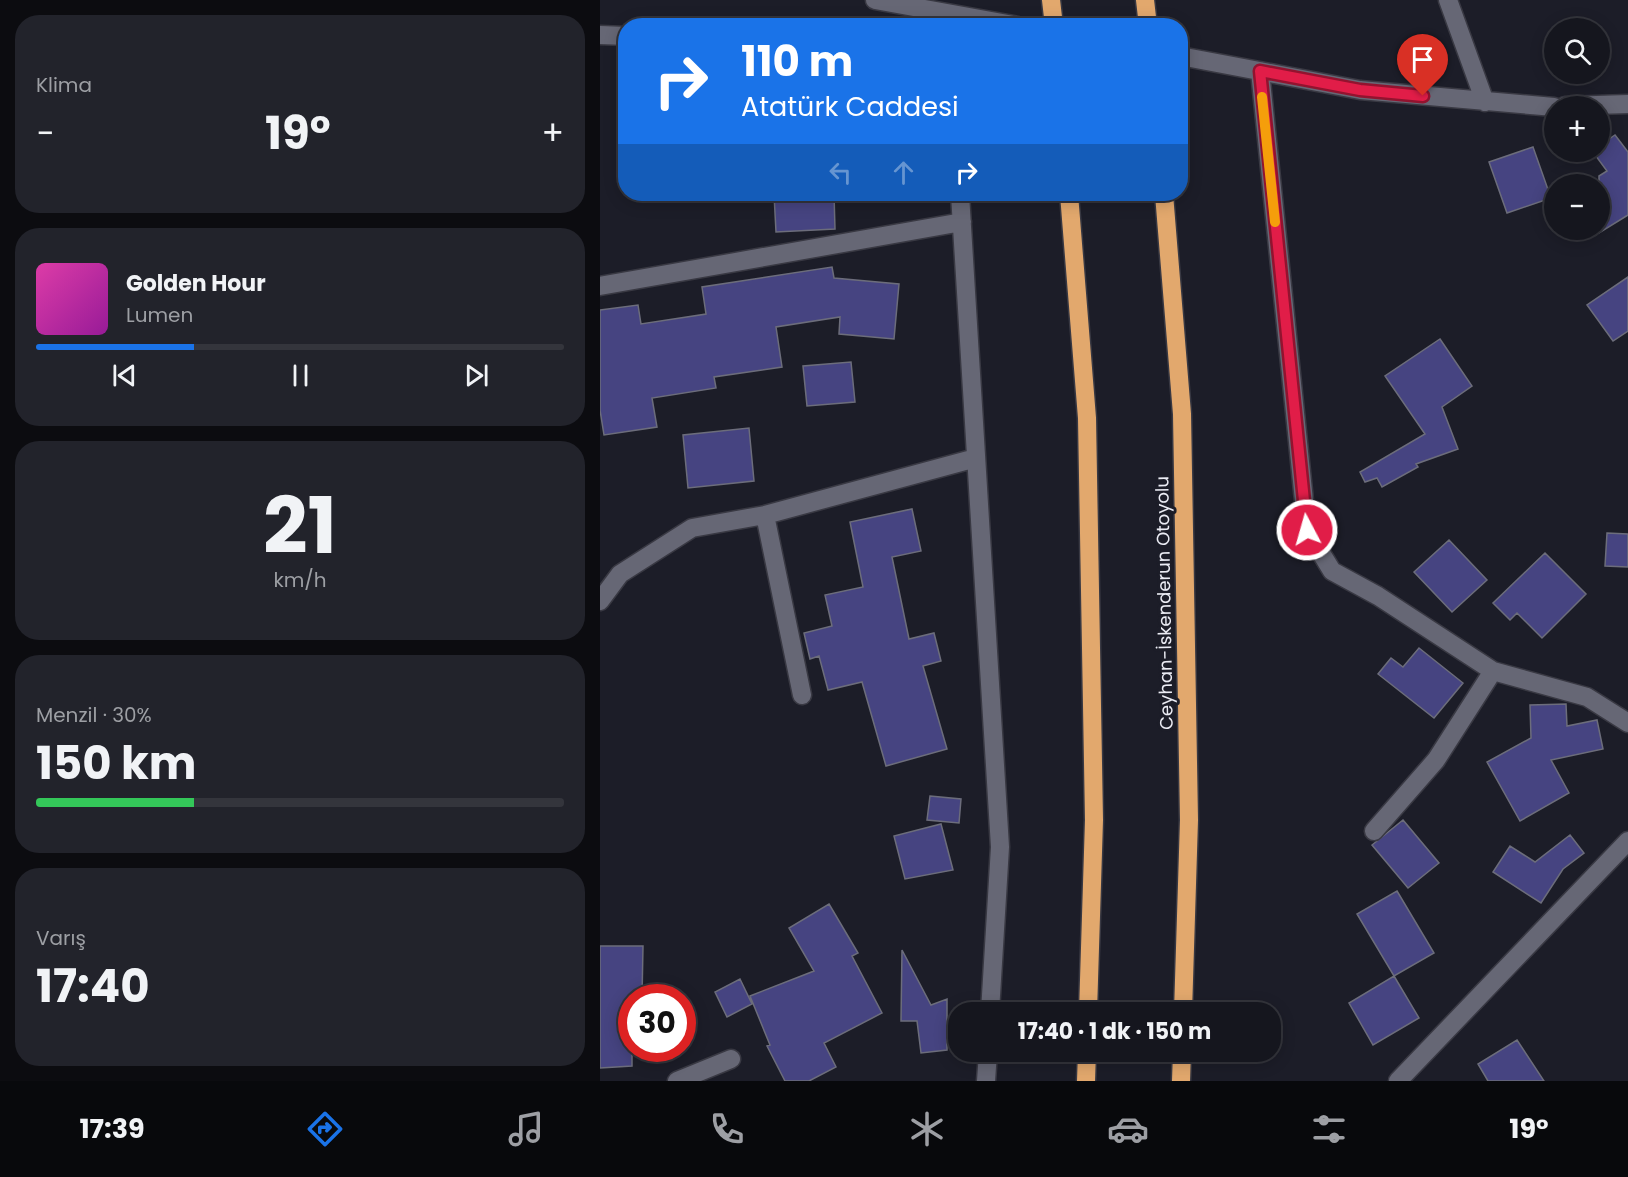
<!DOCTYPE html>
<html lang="tr">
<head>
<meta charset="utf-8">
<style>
  :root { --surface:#15161e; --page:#22232b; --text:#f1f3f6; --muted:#9d9fa4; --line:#34353c; --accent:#1a73e8 }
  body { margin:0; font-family:Poppins,sans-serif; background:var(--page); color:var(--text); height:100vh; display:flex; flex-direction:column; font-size:22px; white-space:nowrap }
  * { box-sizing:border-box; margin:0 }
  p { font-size:20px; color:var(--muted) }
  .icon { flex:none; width:33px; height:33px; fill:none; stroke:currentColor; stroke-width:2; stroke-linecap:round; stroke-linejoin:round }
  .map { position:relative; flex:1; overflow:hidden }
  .details { display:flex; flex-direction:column; gap:15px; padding:15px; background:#0c0c10; width:600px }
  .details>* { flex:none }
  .guide { position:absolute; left:18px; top:18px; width:570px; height:183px; border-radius:24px; box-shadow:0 3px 15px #0003,0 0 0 2px var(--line); background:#1a73e8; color:#fff; overflow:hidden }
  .controls { position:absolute; left:944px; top:18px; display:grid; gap:12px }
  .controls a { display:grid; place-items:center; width:66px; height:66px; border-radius:50%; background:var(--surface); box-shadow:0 3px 15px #0003,0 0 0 2px var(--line); font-size:30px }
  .speed { position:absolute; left:18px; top:984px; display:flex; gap:12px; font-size:30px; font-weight:700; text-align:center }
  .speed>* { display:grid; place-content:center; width:78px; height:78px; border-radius:50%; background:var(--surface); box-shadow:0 3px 15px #0003,0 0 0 2px var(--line); line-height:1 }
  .speed .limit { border:9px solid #d22; background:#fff; color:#111 }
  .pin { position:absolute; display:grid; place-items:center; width:51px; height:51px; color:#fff; margin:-62px -26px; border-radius:50% 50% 50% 0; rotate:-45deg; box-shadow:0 0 6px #0007 }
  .pin .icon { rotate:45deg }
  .me { position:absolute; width:66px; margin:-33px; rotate:354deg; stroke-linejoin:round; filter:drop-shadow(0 0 4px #0008) }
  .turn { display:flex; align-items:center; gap:21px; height:126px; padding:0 24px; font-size:27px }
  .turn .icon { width:78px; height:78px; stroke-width:2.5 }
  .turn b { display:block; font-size:42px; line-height:51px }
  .lanes { display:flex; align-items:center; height:57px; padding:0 24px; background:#0003; justify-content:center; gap:30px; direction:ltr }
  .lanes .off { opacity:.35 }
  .big { font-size:45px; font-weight:700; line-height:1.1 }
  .details .card { flex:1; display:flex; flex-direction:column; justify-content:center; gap:9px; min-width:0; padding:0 21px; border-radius:24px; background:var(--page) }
  .details .dial { align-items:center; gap:0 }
  .dial b { font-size:78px; line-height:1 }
  .song { display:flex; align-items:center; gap:18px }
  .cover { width:72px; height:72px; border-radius:9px; background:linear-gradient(135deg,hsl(320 70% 55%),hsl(300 70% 35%)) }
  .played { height:6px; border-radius:3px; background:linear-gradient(90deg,var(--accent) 30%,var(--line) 30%) }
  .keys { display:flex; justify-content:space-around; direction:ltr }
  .heat { display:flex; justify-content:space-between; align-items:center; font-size:33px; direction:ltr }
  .charge { height:9px; border-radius:4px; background:linear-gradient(90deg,#34c759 30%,var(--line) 0) }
  .trip { position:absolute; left:348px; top:1002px; width:333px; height:60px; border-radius:24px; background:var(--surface); box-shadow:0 3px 15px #0003,0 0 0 2px var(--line); font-weight:700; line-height:60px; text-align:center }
  .menu { display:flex; height:96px; justify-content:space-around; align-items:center; background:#08090c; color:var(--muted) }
  .menu .icon { width:42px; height:42px }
  .menu .selected { color:var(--accent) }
  .menu b { font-size:27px; color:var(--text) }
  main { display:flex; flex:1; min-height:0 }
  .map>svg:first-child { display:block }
</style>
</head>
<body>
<main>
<section class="details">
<div class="card"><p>Klima</p>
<div class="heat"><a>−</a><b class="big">19°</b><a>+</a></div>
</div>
<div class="card">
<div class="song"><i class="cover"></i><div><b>Golden Hour</b><p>Lumen</p></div></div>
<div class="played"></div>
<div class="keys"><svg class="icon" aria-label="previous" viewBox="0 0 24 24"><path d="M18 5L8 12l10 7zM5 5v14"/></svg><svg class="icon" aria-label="pause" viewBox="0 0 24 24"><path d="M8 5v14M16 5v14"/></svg><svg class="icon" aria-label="next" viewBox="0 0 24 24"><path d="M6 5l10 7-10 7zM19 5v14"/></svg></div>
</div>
<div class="card dial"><b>21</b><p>km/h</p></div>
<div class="card"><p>Menzil · 30%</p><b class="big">150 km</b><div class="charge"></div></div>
<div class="card"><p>Varış</p><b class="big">17:40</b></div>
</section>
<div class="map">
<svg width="1028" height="1081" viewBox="0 0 1028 1081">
  <rect width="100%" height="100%" fill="#1c1d28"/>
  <path fill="#464481" stroke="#6c6d7b" stroke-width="1.5" d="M1015 135 1028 152V215L999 233V176L1007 171 993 152H999V146Z
    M933 147 951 198 907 213 889 162Z
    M174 194H234L235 229 176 232Z
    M232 267 234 278 299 284 294 339 239 334 240 317 176 327 182 367 114 377 116 388 52 398 57 427 4 435 0 410V310L38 305 41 324 106 314 102 287Z
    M1028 277V331L1013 341 987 305Z
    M840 339 872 386 842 407 858 449 816 464 818 467 782 487 777 478 765 482 760 472 825 434 785 376Z
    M251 362 255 402 207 406 203 366Z
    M149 428 154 481 88 488 83 435Z
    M312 509 321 551 292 557 309 639 334 633 341 661 323 666 347 749 286 766 262 682 228 690 219 656 210 659 204 633 232 626 225 595 263 587 250 522Z
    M1007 533 1028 534V567L1005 566Z
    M849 540 887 580 852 612 814 572Z
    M945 553 986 594 942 638 917 613 910 620 893 603Z
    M819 648 863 683 834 718 778 674 791 658 803 667Z
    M966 704 967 726 997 720 1003 749 951 760 969 793 920 821 887 762 931 738 930 705Z
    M330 796 361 799 359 823 327 820Z
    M803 820 839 863 808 888 772 845Z
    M341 824 353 870 305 879 294 836Z
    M970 835 984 853 963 869 941 903 893 872 910 846 935 862Z
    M797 891 834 953 794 976 757 914Z
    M229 904 258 953 252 956 282 1013 224 1043 236 1067 209 1081H185L167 1046 170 1045 150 996 214 971 189 928Z
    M0 946H43L42 998H32V1066L0 1068Z
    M302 950 331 1005 347 999V1050L321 1053 317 1021H301Z
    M794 976 819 1018 773 1045 749 1003Z
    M140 979 152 1004 127 1017 115 992Z
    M917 1040 944 1081H888L878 1064Z"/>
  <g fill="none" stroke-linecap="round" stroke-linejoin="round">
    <defs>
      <path id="minor" d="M275 0 418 26
        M848 0 885 102
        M0 35 26 36
        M580 56 760 90 954 107
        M660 71 707 530 732 571 778 596 893 671 987 697 1028 723
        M965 106 1028 104
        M360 194 400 847 390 1012
        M0 286 362 222
        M165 515 202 695
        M0 601 20 574 92 528 165 515 376 458
        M774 831 836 760 893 671
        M77 1081 131 1059
        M386 1081 388 1052
        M798 1081 1028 841"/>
      <path id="highway" d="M451 0 454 26
        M545 0 548 26
        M469 194 487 418 494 820 488 1012
        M564 194 582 414 589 820 583 1012
        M486 1081 487 1052
        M581 1081 582 1052"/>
    </defs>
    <use href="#minor" stroke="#393943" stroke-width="21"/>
    <use href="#highway" stroke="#393943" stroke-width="21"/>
    <use href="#minor" stroke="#666775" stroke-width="18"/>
    <use href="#highway" stroke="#e2a86d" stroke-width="18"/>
  </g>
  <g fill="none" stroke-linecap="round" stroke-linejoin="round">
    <defs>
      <path id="route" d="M707 530 660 71 760 90 823 96"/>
    </defs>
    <use href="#route" stroke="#92132f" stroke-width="15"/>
    <use href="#route" stroke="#e11d48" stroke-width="10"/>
    <path stroke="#f59e0b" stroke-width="10" d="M662 97 675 222"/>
  </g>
  <g text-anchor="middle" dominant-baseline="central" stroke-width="6" stroke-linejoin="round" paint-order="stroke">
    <g font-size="18" fill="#ebecf4" stroke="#1c1d28">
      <text transform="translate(564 603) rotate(-91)">Ceyhan-İskenderun Otoyolu</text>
    </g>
  </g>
</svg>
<div class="controls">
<a><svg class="icon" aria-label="search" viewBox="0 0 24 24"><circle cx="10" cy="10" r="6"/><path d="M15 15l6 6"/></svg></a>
<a>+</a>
<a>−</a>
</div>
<div class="speed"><div class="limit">30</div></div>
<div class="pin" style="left:823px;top:96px;background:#d93025"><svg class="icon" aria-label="arrive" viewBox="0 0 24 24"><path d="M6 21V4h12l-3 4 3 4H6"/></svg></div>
<svg class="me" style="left:707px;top:530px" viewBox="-20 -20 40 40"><circle r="17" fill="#e11d48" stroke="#fff" stroke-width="3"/><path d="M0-11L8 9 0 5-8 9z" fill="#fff"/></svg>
<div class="trip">17:40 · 1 dk · 150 m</div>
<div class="guide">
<div class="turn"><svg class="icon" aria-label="right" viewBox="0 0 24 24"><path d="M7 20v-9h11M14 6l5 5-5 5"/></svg><div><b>110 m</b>Atatürk Caddesi</div></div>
<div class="lanes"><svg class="icon off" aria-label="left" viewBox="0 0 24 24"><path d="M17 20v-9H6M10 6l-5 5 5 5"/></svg><svg class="icon off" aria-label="ahead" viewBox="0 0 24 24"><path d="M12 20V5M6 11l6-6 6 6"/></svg><svg class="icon" aria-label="right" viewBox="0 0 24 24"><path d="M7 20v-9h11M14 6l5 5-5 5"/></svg></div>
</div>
</div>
</main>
<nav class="menu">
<b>17:39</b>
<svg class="icon selected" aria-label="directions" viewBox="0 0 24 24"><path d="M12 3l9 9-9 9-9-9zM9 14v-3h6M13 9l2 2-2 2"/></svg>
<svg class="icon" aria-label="music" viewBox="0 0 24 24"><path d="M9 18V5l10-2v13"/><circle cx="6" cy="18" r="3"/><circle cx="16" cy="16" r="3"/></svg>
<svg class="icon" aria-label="phone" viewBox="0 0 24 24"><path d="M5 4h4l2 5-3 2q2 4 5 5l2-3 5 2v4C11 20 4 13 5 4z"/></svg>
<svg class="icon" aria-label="climate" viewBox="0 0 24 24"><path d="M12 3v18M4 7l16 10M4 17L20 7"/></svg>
<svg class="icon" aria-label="car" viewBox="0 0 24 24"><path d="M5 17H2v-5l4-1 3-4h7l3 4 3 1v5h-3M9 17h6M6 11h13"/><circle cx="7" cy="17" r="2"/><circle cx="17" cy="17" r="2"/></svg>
<svg class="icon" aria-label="filters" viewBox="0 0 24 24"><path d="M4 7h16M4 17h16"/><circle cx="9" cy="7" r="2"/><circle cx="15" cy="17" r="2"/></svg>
<b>19°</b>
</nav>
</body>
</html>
